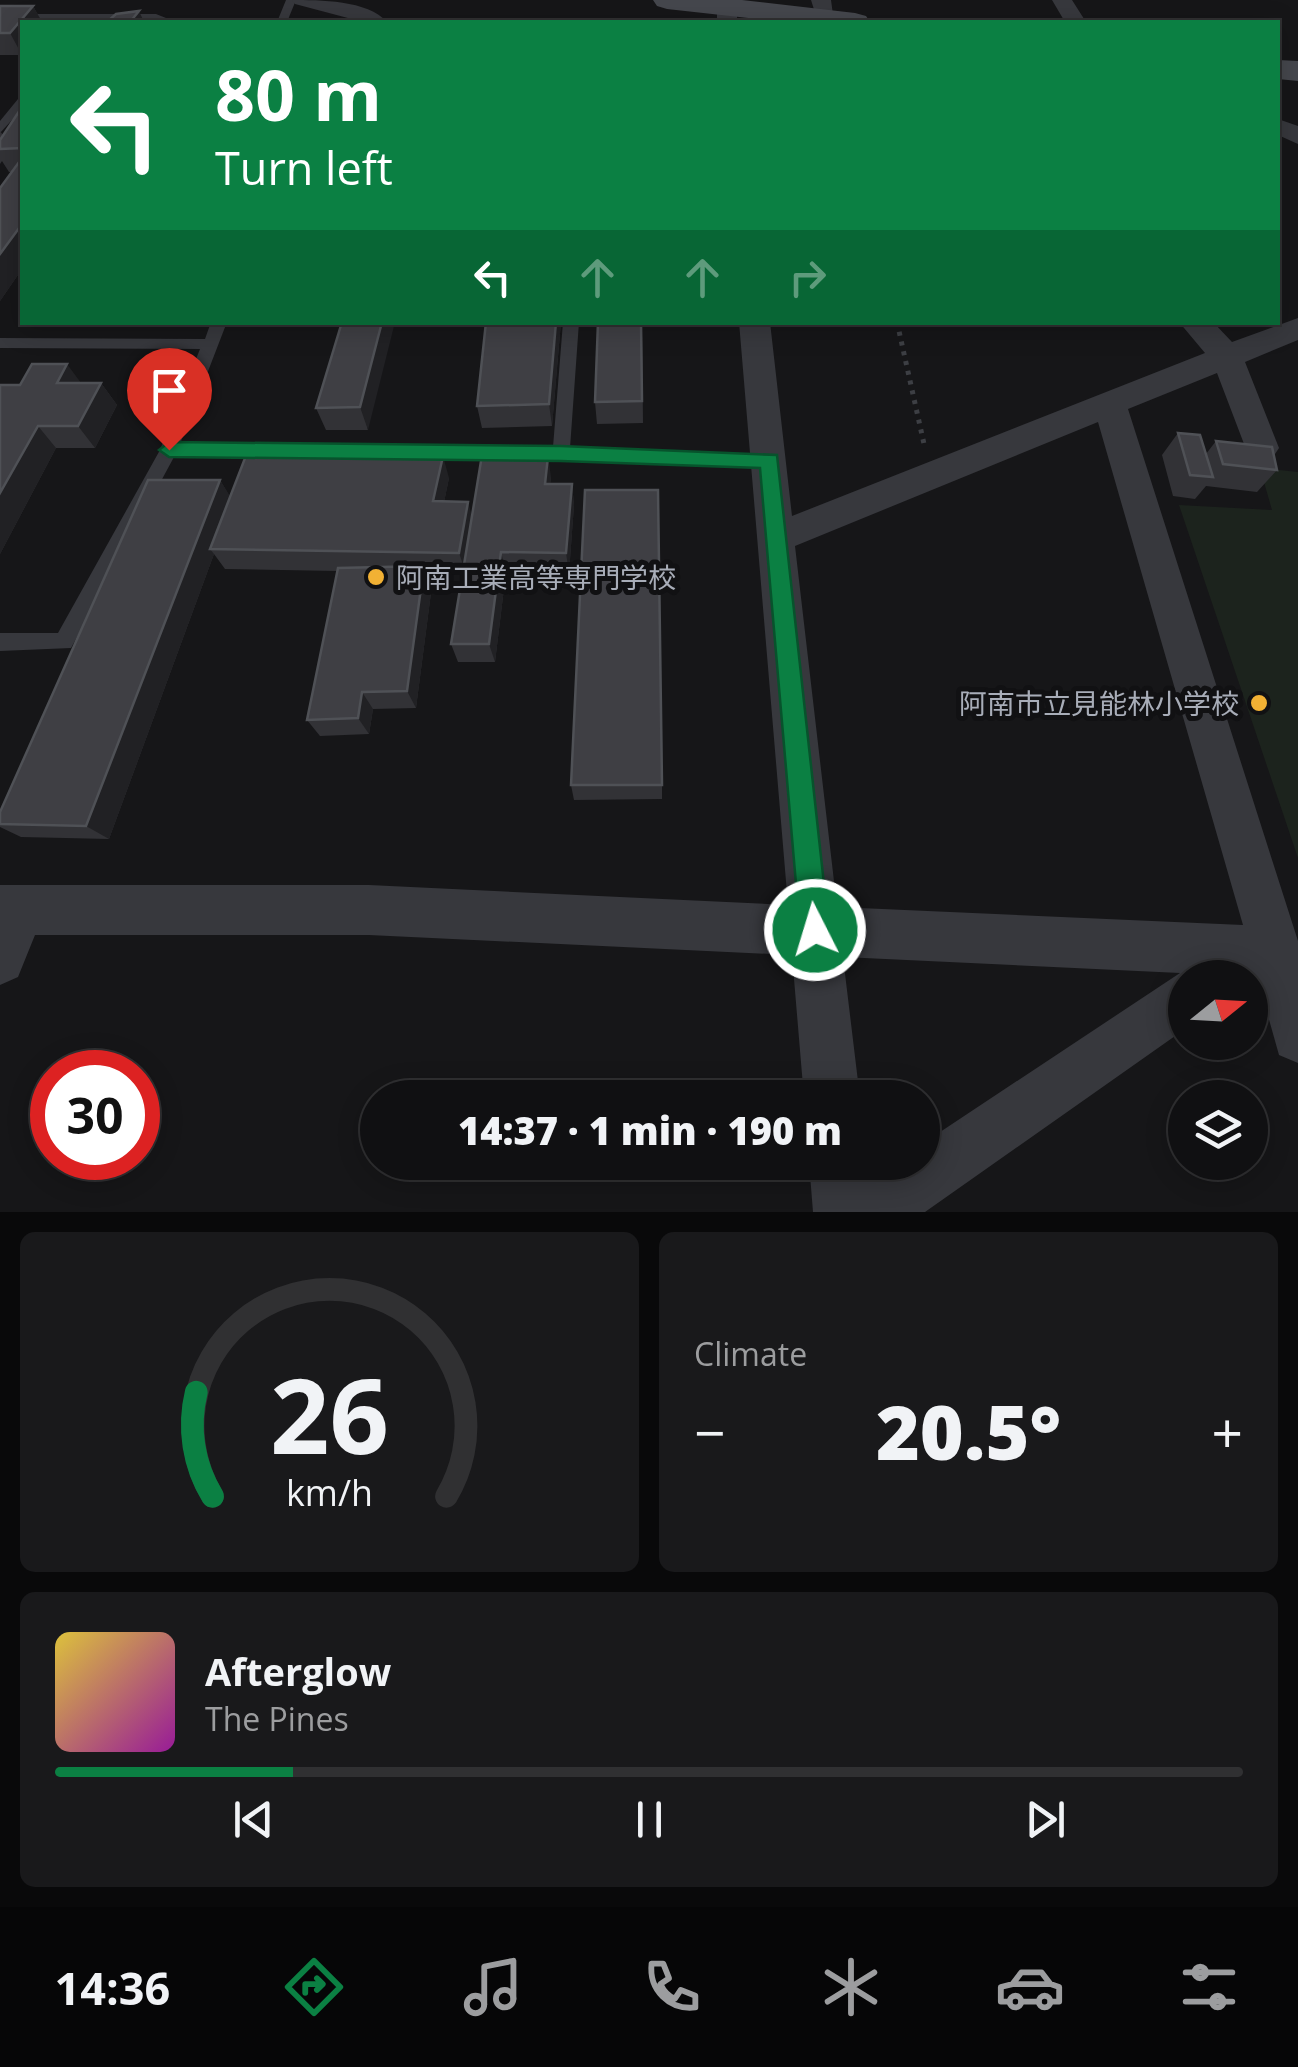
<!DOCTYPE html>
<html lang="en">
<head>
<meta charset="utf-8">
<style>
  :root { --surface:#101012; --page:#19191b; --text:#f1f3f6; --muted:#9c9d9f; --line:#303032; --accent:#0b8043 }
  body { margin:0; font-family:"Open Sans","Noto Sans JP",sans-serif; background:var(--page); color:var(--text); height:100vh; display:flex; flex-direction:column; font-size:38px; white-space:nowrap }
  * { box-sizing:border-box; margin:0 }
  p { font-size:32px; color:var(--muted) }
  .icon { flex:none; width:55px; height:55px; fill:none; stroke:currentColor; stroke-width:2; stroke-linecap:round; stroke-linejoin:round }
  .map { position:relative; height:1212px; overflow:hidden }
  .side { display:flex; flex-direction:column; gap:20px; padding:20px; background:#09090a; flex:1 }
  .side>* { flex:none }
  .hud { position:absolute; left:20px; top:20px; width:1260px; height:305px; border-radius:0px; box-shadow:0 5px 25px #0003,0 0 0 2px var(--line); background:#0b8043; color:#fff; overflow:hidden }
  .needle { width:65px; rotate:72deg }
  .tools { position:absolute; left:1168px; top:960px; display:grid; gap:20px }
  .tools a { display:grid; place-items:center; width:100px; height:100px; border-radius:50%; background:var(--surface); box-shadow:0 5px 25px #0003,0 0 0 2px var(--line); font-size:50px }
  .speed { position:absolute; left:30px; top:1050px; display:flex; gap:20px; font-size:50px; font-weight:700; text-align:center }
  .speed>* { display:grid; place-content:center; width:130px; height:130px; border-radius:50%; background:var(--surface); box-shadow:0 5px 25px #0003,0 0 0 2px var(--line); line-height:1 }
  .speed .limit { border:15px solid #d22; background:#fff; color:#111 }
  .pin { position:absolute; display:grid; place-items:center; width:85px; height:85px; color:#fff; margin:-102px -42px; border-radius:50% 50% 50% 0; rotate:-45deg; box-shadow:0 0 10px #0007 }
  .pin .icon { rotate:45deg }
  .me { position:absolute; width:110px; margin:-55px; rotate:355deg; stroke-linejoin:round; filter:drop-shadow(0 0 8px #0008) }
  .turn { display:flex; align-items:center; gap:35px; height:210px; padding:0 30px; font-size:45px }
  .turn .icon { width:130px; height:130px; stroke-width:2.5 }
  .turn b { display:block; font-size:70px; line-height:85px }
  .lanes { display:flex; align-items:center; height:95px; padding:0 30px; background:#0003; justify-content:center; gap:50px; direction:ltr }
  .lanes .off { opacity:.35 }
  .big { font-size:75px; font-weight:800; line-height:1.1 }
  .side .tile { flex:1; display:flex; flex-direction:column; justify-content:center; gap:15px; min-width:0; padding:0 35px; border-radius:15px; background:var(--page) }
  .side .dial { align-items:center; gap:0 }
  .dial svg { height:260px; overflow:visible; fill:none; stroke:var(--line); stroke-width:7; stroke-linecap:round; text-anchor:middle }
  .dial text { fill:var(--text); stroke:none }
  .song { display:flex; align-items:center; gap:30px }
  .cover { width:120px; height:120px; border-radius:15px; background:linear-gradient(135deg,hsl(50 70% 55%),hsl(300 70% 35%)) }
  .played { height:10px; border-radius:5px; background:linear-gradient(90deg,var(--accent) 20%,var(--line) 20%) }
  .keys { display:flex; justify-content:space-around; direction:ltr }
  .heat { display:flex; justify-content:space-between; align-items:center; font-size:55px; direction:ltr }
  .side .tiles { flex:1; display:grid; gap:20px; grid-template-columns:1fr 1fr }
  .tile:last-child { grid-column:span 2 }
  .trip { position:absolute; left:360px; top:1080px; width:580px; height:100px; border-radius:50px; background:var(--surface); box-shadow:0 5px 25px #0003,0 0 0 2px var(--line); font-weight:800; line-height:100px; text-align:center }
  .dock { display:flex; height:160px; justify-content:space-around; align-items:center; background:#060607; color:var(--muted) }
  .dock .icon { width:70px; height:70px }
  .dock .on { color:var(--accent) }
  .dock b { font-size:45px; color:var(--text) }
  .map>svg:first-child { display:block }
</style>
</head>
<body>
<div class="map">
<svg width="1298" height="1212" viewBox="0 0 1298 1212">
  <rect width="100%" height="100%" fill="#161618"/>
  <path fill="#1c231d" d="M1260 468 1298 472V858L1179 505 1272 510Z"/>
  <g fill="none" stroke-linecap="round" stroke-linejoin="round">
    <path stroke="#3d3f44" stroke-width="5" stroke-dasharray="4 6" stroke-linecap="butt" d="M897 322 924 444"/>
    <path fill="#37383d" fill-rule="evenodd" d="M286 0H296L287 22H277Z
      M0 14H156L176 22 0 20Z
      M18 99H22V109L0 133V121Z
      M211 322H227L180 444 553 447 563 322H579L570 448 769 454 778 461 769 468 561 461 174 457 71 648 0 651V633H58L160 450 200 349 0 348V338L205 339Z"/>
    <path fill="#37383d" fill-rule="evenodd" d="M292 0C319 0 368 0 387 22H363L295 4Z
      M717 0H737V22H717Z
      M811 0H831L834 22H818Z
      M1052 0H1072L1086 22H1065Z
      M1278 119 1298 126V144L1278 135Z
      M1298 318V340L1245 362 1279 448 1273 457 1261 461 1249 457 1217 373 1128 409 1298 941V1063L1279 1055 1257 977 1191 974 1201 978H1185V1029L925 1212H813L809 1162H867L869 1180 895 1162H922V1144L1180 973 843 957 860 1098H804L792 955 369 935H35L18 977 0 985V885H369L788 905 739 322H770L792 516 1205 353 1179 322H1213L1232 342ZM1098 422 1243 925 837 907 795 546Z"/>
    <path fill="#45474d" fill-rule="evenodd" d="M653 0H742L855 13 866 16 870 22H784L667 9 657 6Z
      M1278 60 1298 61V81L1278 79Z"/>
  </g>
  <path fill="#323236" d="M0 6H33L42 22H22V55H0Z
    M22 107V269L0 301V188L12 172H9L2 161 0 164V131L3 135Z
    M342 322 368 430H326L316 408Z
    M561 322 552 426 482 428 477 406Z
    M598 322H642L643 423 597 424 595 402Z
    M101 383 117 405 95 448H56L0 554V385Z
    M1178 433 1206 454 1216 441 1277 470 1257 492 1206 486 1195 499 1173 496 1162 455Z
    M551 477 550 484H572L574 505 569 573 506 572 495 662H458L451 644 463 573H427L432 585 416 708 373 709 369 734 320 736 307 720 338 571 225 569 214 554 109 839 21 837 0 827V812L220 480 230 497 449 478 444 502 472 515Z
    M571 785H662V799L574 800Z"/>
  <path fill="#212124" d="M33 6 42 22H22V55L10 33Z
    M139 11 144 22H130Z
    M22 224V269L0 301V254Z
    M382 322H395L368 430 360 407Z
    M556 322H561L552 426 549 404Z
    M67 364 84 387 57 383Z
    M101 383 117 405 95 448 78 426Z
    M38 426 56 448 0 554V493Z
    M443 456 449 478 440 522 433 501Z
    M548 456 551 477 548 505 545 484Z
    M220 480 233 501 210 549 214 554 109 839 86 826Z
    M572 484 574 505 569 573 566 553Z
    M468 502 474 523 466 573 459 553Z
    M501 552 506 572 495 662 489 644Z
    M424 566 432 585 416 708 407 691Z
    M362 692 373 709 369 734 358 718Z"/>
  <path fill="#3f3f44" stroke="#4f5156" stroke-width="2.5" d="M0 6H33L10 33H0Z
    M139 11 130 22H107L116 14Z
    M22 107V148L0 149V140Z
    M22 158V224L0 254V188Z
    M342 322H382L360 407 316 408Z
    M486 322H556L549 404 477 406Z
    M598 322H641L642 401 595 402Z
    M32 364H67L57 383H101L78 426H38L0 493V385H20Z
    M1178 433 1200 435 1213 477 1190 475Z
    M1216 441 1272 447 1277 470 1223 464Z
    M247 453 443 456 433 501 468 502 459 553 210 549Z
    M482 455 548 456 545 484H572L566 553 501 552 489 644H451Z
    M148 480H220L86 826 0 824V812Z
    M585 490H658L662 785H571Z
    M424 566 407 691 362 692 358 718 307 720 338 568Z"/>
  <path fill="#0b8043" stroke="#07532c" stroke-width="2.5" d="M169 442 561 446 777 455 829 930 825 941 815 945 805 941 800 930 760 468 561 461 169 457 159 450Z"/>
  <g fill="#f2b134" stroke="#111113" stroke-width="4">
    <circle cx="376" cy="577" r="10"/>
    <circle cx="1259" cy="703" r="10"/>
  </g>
  <g text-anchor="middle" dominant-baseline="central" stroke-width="10" stroke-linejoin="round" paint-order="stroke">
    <g font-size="28" fill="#a8adb8" stroke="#111113" text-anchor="start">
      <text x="396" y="577">阿南工業高等専門学校</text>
      <text x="1239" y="703" text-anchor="end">阿南市立見能林小学校</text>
    </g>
  </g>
</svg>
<div class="tools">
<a><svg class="needle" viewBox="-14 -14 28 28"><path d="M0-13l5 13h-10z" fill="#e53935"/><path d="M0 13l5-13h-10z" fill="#9c9d9f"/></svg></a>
<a><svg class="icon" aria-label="layers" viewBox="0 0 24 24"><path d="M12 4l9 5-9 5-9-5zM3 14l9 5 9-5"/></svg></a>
</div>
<div class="speed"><div class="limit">30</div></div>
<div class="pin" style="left:169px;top:450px;background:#d93025"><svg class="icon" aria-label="arrive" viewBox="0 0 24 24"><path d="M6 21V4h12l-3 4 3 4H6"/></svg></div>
<svg class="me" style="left:815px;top:930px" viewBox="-20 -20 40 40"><circle r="17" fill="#0b8043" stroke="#fff" stroke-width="3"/><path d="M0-11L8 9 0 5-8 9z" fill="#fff"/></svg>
<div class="trip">14:37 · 1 min · 190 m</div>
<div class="hud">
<div class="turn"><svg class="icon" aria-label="left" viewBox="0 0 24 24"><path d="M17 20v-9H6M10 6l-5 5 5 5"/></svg><div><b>80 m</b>Turn left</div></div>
<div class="lanes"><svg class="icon" aria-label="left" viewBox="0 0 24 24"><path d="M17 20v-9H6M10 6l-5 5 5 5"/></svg><svg class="icon off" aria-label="ahead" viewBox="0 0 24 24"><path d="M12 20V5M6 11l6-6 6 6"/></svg><svg class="icon off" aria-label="ahead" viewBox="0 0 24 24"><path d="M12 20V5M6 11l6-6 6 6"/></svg><svg class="icon off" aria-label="right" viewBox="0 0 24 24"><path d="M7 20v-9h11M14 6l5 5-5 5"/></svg></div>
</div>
</div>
<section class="side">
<div class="tiles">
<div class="tile dial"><svg viewBox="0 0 100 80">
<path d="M14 69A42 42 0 1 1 86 69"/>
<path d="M14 69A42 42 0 0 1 9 37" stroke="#0b8043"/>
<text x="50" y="56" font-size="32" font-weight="700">26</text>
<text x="50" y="72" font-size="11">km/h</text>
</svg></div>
<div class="tile"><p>Climate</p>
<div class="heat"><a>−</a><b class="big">20.5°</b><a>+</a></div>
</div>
<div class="tile">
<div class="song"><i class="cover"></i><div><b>Afterglow</b><p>The Pines</p></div></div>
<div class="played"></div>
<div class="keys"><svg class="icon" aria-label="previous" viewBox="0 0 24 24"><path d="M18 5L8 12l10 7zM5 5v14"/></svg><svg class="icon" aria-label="pause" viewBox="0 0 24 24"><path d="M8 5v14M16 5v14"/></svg><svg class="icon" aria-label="next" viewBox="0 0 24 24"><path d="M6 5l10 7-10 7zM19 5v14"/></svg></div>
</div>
</div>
</section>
<nav class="dock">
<b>14:36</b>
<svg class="icon on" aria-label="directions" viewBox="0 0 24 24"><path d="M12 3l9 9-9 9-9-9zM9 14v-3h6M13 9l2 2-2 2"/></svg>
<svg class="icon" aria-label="music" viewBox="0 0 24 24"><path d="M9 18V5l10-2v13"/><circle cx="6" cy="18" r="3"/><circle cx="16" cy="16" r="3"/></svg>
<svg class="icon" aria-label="phone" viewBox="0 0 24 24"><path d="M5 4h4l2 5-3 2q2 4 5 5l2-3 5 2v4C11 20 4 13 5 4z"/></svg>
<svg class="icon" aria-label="climate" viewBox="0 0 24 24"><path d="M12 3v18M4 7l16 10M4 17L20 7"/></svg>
<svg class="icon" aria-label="car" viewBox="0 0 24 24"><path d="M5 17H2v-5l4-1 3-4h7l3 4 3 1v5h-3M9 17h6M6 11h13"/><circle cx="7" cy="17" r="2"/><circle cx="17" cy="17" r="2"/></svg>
<svg class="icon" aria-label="filters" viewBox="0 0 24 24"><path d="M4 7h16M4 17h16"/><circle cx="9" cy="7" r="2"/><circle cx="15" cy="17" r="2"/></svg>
</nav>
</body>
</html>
